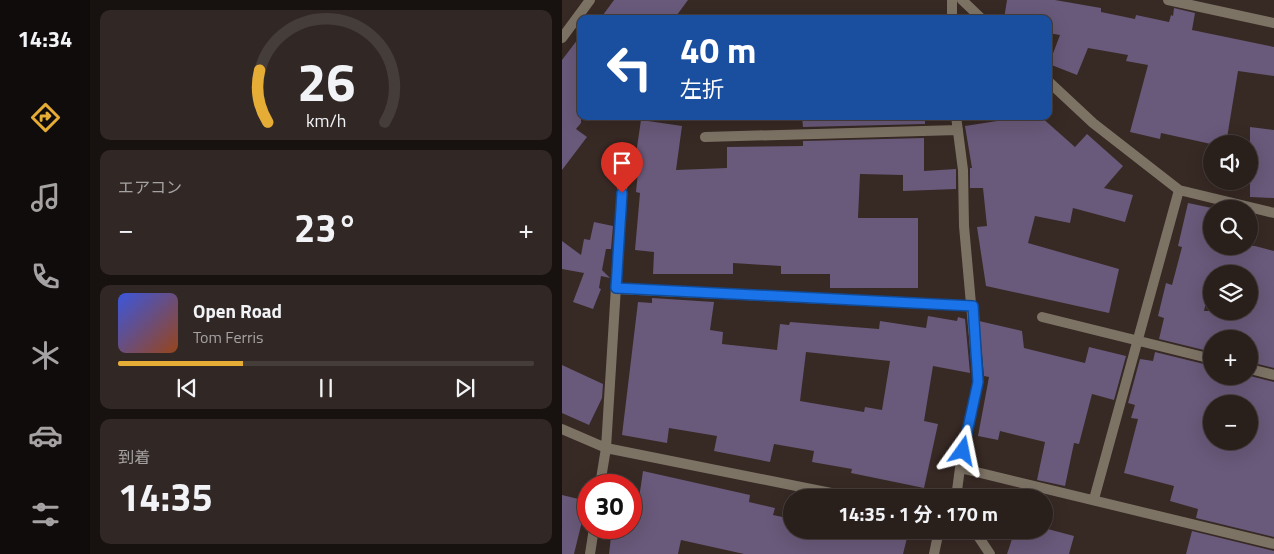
<!DOCTYPE html>
<html lang="ja">
<head>
<meta charset="utf-8">
<style>
  :root { --surface:#291f1b; --page:#312724; --text:#f1f3f6; --muted:#a5a2a3; --line:#453d3a; --accent:#e5ad35 }
  body { margin:0; font-family:"Titillium Web","Noto Sans JP",sans-serif; background:var(--page); color:var(--text); height:100vh; display:flex; flex-direction:column; font-size:19px; white-space:nowrap }
  * { box-sizing:border-box; margin:0 }
  p { font-size:16px; color:var(--muted) }
  .icon { flex:none; width:28px; height:28px; fill:none; stroke:currentColor; stroke-width:2; stroke-linecap:round; stroke-linejoin:round }
  .map { position:relative; flex:1; overflow:hidden }
  .panel { display:flex; flex-direction:column; gap:10px; padding:10px; background:#17110f; width:472px }
  .panel>* { flex:none }
  .hud { position:absolute; left:15px; top:15px; width:475px; height:105px; border-radius:10px; box-shadow:0 5px 20px #0002,0 0 0 1px var(--line); background:#1a4fa0; color:#fff; overflow:hidden }
  .fabs { position:absolute; left:641px; top:135px; display:grid; gap:10px }
  .fabs a { display:grid; place-items:center; width:55px; height:55px; border-radius:50%; background:var(--surface); box-shadow:0 5px 20px #0002,0 0 0 1px var(--line); font-size:25px }
  .speed { position:absolute; left:15px; top:474px; display:flex; gap:10px; font-size:25px; font-weight:700; text-align:center }
  .speed>* { display:grid; place-content:center; width:65px; height:65px; border-radius:50%; background:var(--surface); box-shadow:0 5px 20px #0002,0 0 0 1px var(--line); line-height:1 }
  .speed .limit { border:8px solid #d22; background:#fff; color:#111 }
  .pin { position:absolute; display:grid; place-items:center; width:42px; height:42px; color:#fff; margin:-51px -21px; border-radius:50% 50% 50% 0; rotate:-45deg; box-shadow:0 0 5px #0007 }
  .pin .icon { rotate:45deg }
  .me { position:absolute; width:55px; margin:-28px; rotate:12deg; stroke-linejoin:round; filter:drop-shadow(0 0 4px #0008) }
  .turn { display:flex; align-items:center; gap:18px; height:105px; padding:0 20px; font-size:22px }
  .turn .icon { width:65px; height:65px; stroke-width:2.5 }
  .turn b { display:block; font-size:35px; line-height:42px }
  .big { font-size:38px; font-weight:700; line-height:1.1 }
  .panel .tile { flex:1; display:flex; flex-direction:column; justify-content:center; gap:8px; min-width:0; padding:0 18px; border-radius:10px; background:var(--page) }
  .panel .dial { align-items:center; gap:0 }
  .dial svg { height:130px; overflow:visible; fill:none; stroke:var(--line); stroke-width:7; stroke-linecap:round; text-anchor:middle }
  .dial text { fill:var(--text); stroke:none }
  .song { display:flex; align-items:center; gap:15px }
  .cover { width:60px; height:60px; border-radius:8px; background:linear-gradient(135deg,hsl(230 70% 55%),hsl(20 70% 35%)) }
  .played { height:5px; border-radius:2px; background:linear-gradient(90deg,var(--accent) 30%,var(--line) 30%) }
  .keys { display:flex; justify-content:space-around; direction:ltr }
  .heat { display:flex; justify-content:space-between; align-items:center; font-size:28px; direction:ltr }
  .trip { position:absolute; left:221px; top:489px; width:270px; height:50px; border-radius:25px; background:var(--surface); box-shadow:0 5px 20px #0002,0 0 0 1px var(--line); font-weight:700; line-height:50px; text-align:center }
  main { display:flex; flex:1; min-height:0 }
  .dock { display:flex; flex-direction:column; width:90px; justify-content:space-around; align-items:center; background:#100c0b; color:var(--muted) }
  .dock .icon { width:35px; height:35px }
  .dock .selected { color:var(--accent) }
  .dock b { font-size:22px; color:var(--text) }
  .map>svg:first-child { display:block }
</style>
</head>
<body>
<main>
<nav class="dock">
<b>14:34</b>
<svg class="icon selected" aria-label="directions" viewBox="0 0 24 24"><path d="M12 3l9 9-9 9-9-9zM9 14v-3h6M13 9l2 2-2 2"/></svg>
<svg class="icon" aria-label="music" viewBox="0 0 24 24"><path d="M9 18V5l10-2v13"/><circle cx="6" cy="18" r="3"/><circle cx="16" cy="16" r="3"/></svg>
<svg class="icon" aria-label="phone" viewBox="0 0 24 24"><path d="M5 4h4l2 5-3 2q2 4 5 5l2-3 5 2v4C11 20 4 13 5 4z"/></svg>
<svg class="icon" aria-label="climate" viewBox="0 0 24 24"><path d="M12 3v18M4 7l16 10M4 17L20 7"/></svg>
<svg class="icon" aria-label="car" viewBox="0 0 24 24"><path d="M5 17H2v-5l4-1 3-4h7l3 4 3 1v5h-3M9 17h6M6 11h13"/><circle cx="7" cy="17" r="2"/><circle cx="17" cy="17" r="2"/></svg>
<svg class="icon" aria-label="filters" viewBox="0 0 24 24"><path d="M4 7h16M4 17h16"/><circle cx="9" cy="7" r="2"/><circle cx="15" cy="17" r="2"/></svg>
</nav>
<section class="panel">
<div class="tile dial"><svg viewBox="0 0 100 80">
<path d="M14 69A42 42 0 1 1 86 69"/>
<path d="M14 69A42 42 0 0 1 9 37" stroke="#e5ad35"/>
<text x="50" y="56" font-size="32" font-weight="700">26</text>
<text x="50" y="72" font-size="11">km/h</text>
</svg></div>
<div class="tile"><p>エアコン</p>
<div class="heat"><a>−</a><b class="big">23°</b><a>+</a></div>
</div>
<div class="tile">
<div class="song"><i class="cover"></i><div><b>Open Road</b><p>Tom Ferris</p></div></div>
<div class="played"></div>
<div class="keys"><svg class="icon" aria-label="previous" viewBox="0 0 24 24"><path d="M18 5L8 12l10 7zM5 5v14"/></svg><svg class="icon" aria-label="pause" viewBox="0 0 24 24"><path d="M8 5v14M16 5v14"/></svg><svg class="icon" aria-label="next" viewBox="0 0 24 24"><path d="M6 5l10 7-10 7zM19 5v14"/></svg></div>
</div>
<div class="tile"><p>到着</p><b class="big">14:35</b></div>
</section>
<div class="map">
<svg width="712" height="554" viewBox="0 0 712 554">
  <rect width="100%" height="100%" fill="#372924"/>
  <path fill="#69597a" fill-rule="evenodd" d="M52 0H126L112 19H38Z
    M445 0H493L539 8V12L573 19 574 15 607 22 609 15 611 16 612 8 633 13 630 30 712 47V76L676 71 664 144H649L599 133 598 139 568 132 586 65 564 61 566 55 526 48 515 75 487 64 498 35 486 33V19H442Z
    M19 35V123L14 129 25 137 0 170V60Z
    M240 116H363V124L241 127Z
    M467 116H478L513 147 525 134 561 166 542 188 571 195 563 222 511 208 508 223 473 216 466 243 557 269 547 313 424 286 415 227 425 226 421 188H408V168H410L403 126Z
    M79 120 120 126 114 170 165 168V147L241 146V141L362 138V171L394 169V189L341 191V175L298 174 296 218H356V288H268V274H219V266L171 263V274H91L92 252 73 250 78 193 74 192 77 161H73Z
    M688 127 712 130V198L688 197Z
    M626 203 650 208V246H693L712 251V368L688 362V339H650V352L597 339 602 318 596 316 604 283 610 285 620 247 616 246ZM650 274H688V311H642Z
    M32 222 51 226 49 249H44L40 270 48 278 39 276 37 288 39 289 31 309 11 302 22 273 0 269V241L19 255 22 239 28 240Z
    M90 298 152 302 148 330 161 332 160 344 215 350 218 324 227 325 228 322 317 329 318 321 364 328 366 316 395 321 396 317 403 319 408 373 371 366 362 421 376 424 362 488 289 473 290 469 250 462 252 451 212 444 208 462 152 451 155 436 107 428 105 443 60 435 76 302 90 303ZM244 352 328 361 320 410 303 407 302 412 238 401Z
    M417 321 460 331 462 348 523 363 527 347 564 356 552 400 530 394 517 444 512 443 503 486 475 480 483 442 438 431 436 440 416 436 427 377 422 376Z
    M593 352 650 366V376H688L712 382V537L634 518 636 509 608 501 612 486 562 473 576 419 569 418 573 405 566 403 578 359 591 361ZM650 404H688V441H650Z
    M0 365 41 384 40 398 27 425 0 413Z
    M81 471 188 495 187 502 213 508 211 515 230 519V530H347L341 554H182L119 540 116 554H47L50 528H69V505H76Z
    M0 495 25 501 12 554H0Z
    M482 528 512 536 507 554H445L453 530H482Z
    M630 531 712 551V554H624Z"/>
  <g fill="none" stroke-linecap="round" stroke-linejoin="round">
    <path stroke="#7d7365" stroke-width="10" d="M400 0 420 19
      M606 0 712 23
      M390 19V0
      M0 38 28 0
      M486 81 531 123 617 190 712 213
      M394 116 401 170 402 226 416 382 398 468 394 498
      M143 137 396 130
      M54 289 411 306
      M480 317 650 359
      M688 369 712 375
      M0 429 44 448 294 498
      M398 468 712 544
      M38 485 44 448 61 174
      M532 499 617 190
      M412 530 428 554
      M28 554 32 528
      M372 554 377 530"/>
  </g>
  <g fill="none" stroke-linecap="round" stroke-linejoin="round">
    <defs>
      <path id="route" d="M60 193 54 288 411 306 416 382 401 451"/>
    </defs>
    <use href="#route" stroke="#114b97" stroke-width="12"/>
    <use href="#route" stroke="#1a73e8" stroke-width="9"/>
  </g>
</svg>
<div class="fabs">
<a><svg class="icon" aria-label="sound" viewBox="0 0 24 24"><path d="M4 9h4l5-4v14l-5-4H4zM17 9q2 3 0 6"/></svg></a>
<a><svg class="icon" aria-label="search" viewBox="0 0 24 24"><circle cx="10" cy="10" r="6"/><path d="M15 15l6 6"/></svg></a>
<a><svg class="icon" aria-label="layers" viewBox="0 0 24 24"><path d="M12 4l9 5-9 5-9-5zM3 14l9 5 9-5"/></svg></a>
<a>+</a>
<a>−</a>
</div>
<div class="speed"><div class="limit">30</div></div>
<div class="pin" style="left:60px;top:193px;background:#d93025"><svg class="icon" aria-label="arrive" viewBox="0 0 24 24"><path d="M6 21V4h12l-3 4 3 4H6"/></svg></div>
<svg class="me" style="left:401px;top:451px" viewBox="-20 -20 40 40"><path d="M0-17L14 15 0 8-14 15z" fill="#1a73e8" stroke="#fff" stroke-width="4"/></svg>
<div class="trip">14:35 · 1 分 · 170 m</div>
<div class="hud">
<div class="turn"><svg class="icon" aria-label="left" viewBox="0 0 24 24"><path d="M17 20v-9H6M10 6l-5 5 5 5"/></svg><div><b>40 m</b>左折</div></div>
</div>
</div>
</main>
</body>
</html>
